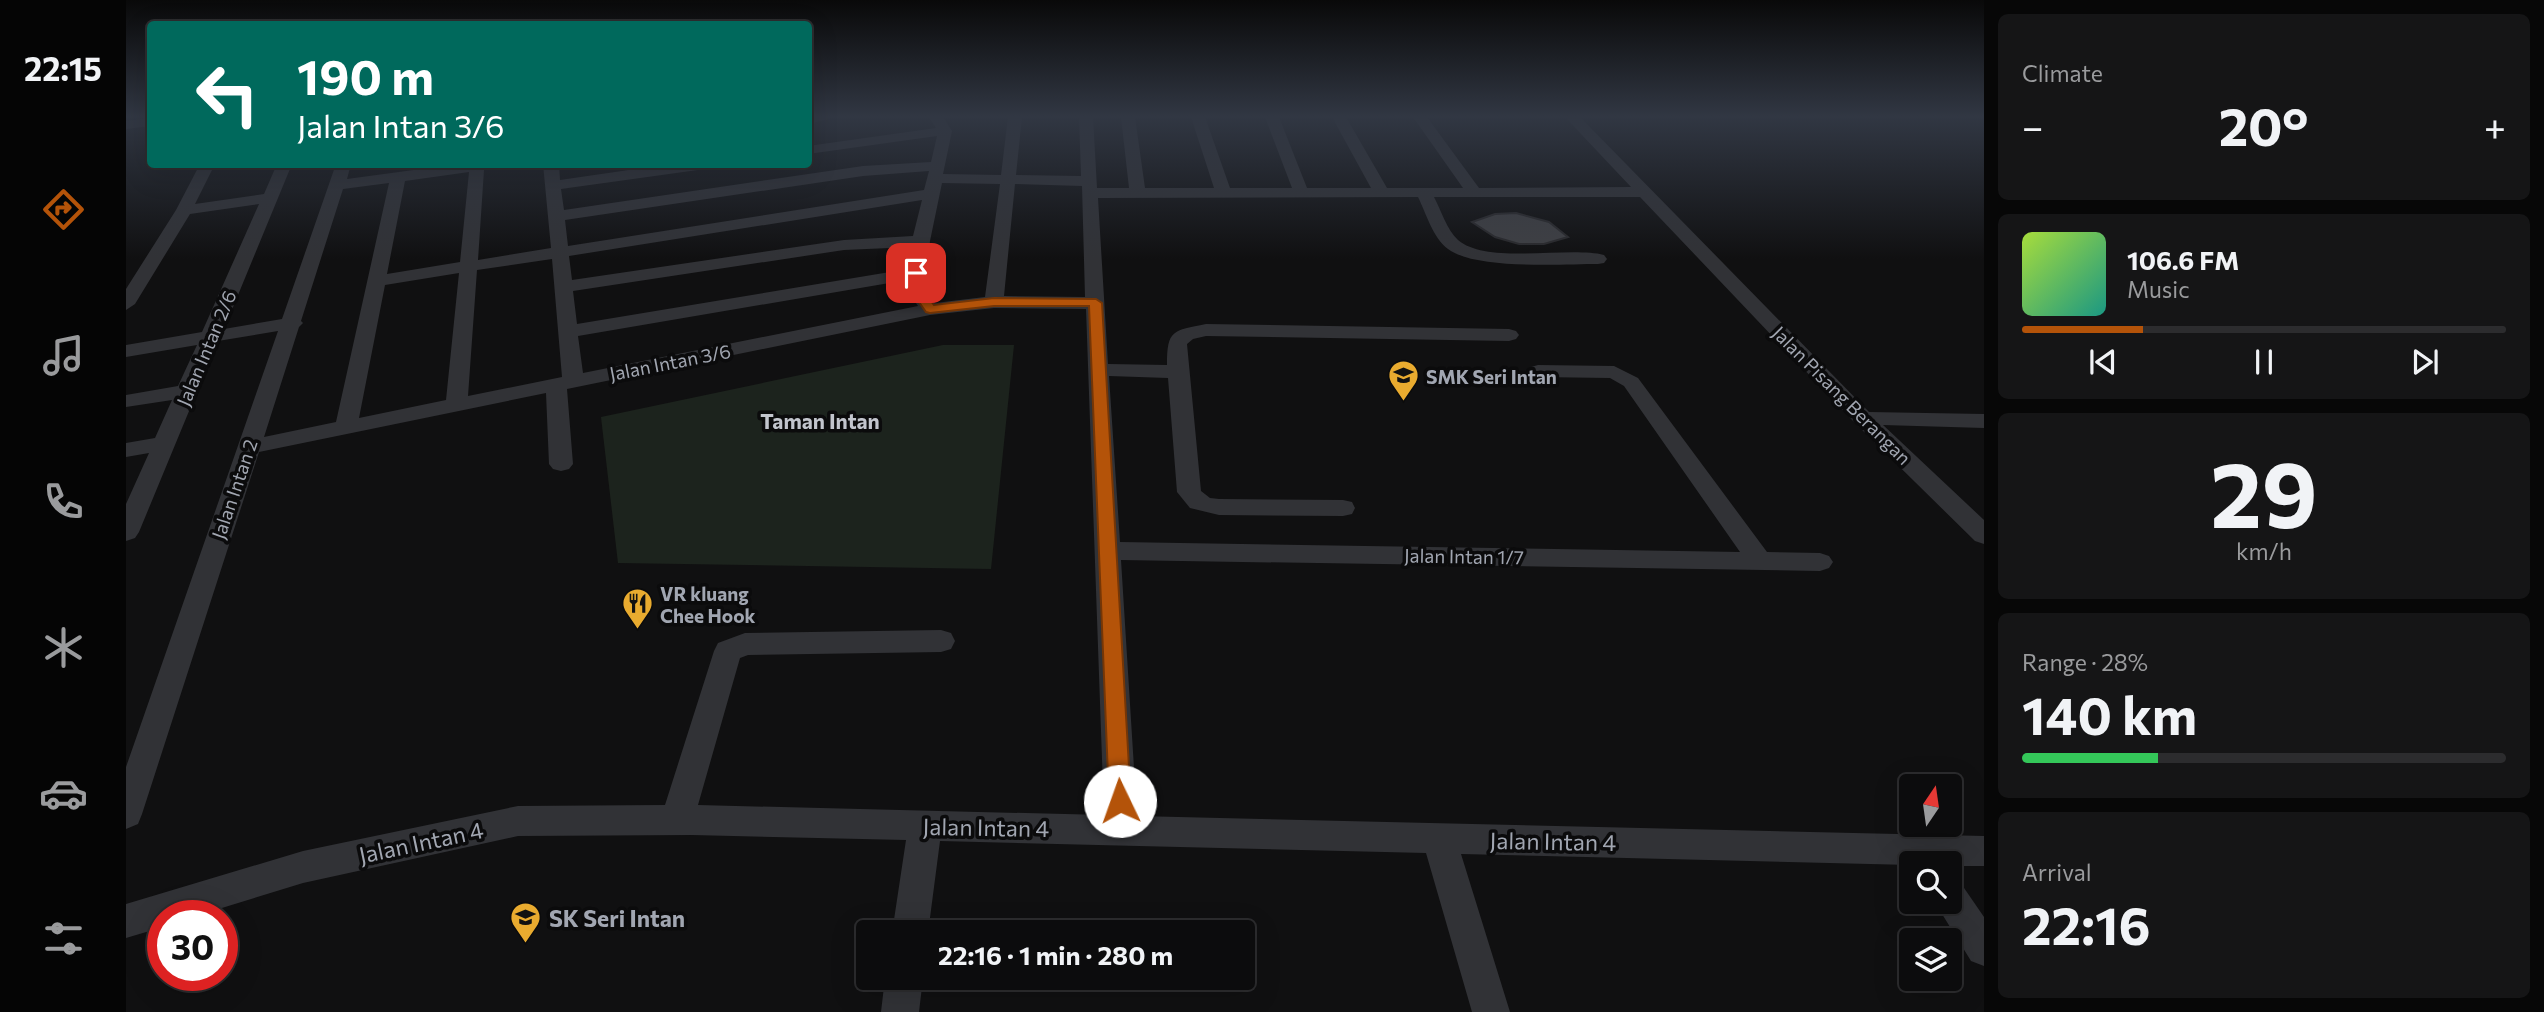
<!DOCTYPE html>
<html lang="en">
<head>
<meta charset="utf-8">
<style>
  :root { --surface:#0c0c0d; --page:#151516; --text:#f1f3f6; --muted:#9a9b9d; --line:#2c2c2e; --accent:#b45309 }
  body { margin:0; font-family:Commissioner,sans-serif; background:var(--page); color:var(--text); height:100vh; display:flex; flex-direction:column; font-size:26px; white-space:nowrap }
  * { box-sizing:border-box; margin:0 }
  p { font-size:23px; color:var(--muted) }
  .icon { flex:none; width:38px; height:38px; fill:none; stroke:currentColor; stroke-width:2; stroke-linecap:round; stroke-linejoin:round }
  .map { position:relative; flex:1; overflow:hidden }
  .sheet { display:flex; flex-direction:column; gap:14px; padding:14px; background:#070707; width:560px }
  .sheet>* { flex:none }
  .top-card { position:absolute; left:21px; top:21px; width:665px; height:147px; border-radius:7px; box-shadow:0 7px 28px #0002,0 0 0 2px var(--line); background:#00695c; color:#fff; overflow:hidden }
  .needle { width:46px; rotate:13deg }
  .controls { position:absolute; left:1773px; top:774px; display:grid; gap:14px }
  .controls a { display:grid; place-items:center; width:63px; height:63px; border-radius:7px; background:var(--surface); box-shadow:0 7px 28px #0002,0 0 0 2px var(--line); font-size:35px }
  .speed { position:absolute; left:21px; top:900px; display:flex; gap:14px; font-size:35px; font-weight:700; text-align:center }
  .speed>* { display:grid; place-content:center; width:91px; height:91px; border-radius:50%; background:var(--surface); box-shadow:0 7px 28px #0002,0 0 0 2px var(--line); line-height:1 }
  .speed .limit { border:10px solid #d22; background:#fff; color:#111 }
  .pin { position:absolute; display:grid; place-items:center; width:60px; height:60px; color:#fff; margin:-30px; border-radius:14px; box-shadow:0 4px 10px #0006 }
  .me { position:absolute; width:77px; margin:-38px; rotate:357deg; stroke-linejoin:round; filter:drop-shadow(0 0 5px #0008) }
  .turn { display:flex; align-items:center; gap:24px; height:147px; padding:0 35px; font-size:32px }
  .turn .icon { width:91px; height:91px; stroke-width:2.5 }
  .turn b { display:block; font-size:49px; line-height:60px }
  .big { font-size:52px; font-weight:700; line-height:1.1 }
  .sheet .widget { flex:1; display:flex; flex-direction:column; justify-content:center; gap:10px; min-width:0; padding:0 24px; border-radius:10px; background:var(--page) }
  .sheet .dial { align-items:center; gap:0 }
  .dial b { font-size:91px; line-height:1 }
  .song { display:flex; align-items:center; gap:21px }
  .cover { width:84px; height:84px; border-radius:10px; background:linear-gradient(135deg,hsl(80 70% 55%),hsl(170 70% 35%)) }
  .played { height:7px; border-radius:4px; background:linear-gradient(90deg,var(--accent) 25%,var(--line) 25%) }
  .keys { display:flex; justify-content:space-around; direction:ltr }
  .heat { display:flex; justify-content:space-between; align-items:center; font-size:38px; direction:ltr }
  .charge { height:10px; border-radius:5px; background:linear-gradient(90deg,#34c759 28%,var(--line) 0) }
  .trip { position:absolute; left:730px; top:920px; width:399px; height:70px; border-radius:7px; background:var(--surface); box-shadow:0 7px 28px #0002,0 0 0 2px var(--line); font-weight:700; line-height:70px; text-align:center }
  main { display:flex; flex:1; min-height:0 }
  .menu { display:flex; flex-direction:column; width:126px; justify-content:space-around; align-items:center; background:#050505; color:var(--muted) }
  .menu .icon { width:49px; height:49px }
  .menu .active { color:var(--accent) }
  .menu b { font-size:32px; color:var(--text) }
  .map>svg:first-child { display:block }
</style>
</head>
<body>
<main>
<nav class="menu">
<b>22:15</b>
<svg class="icon active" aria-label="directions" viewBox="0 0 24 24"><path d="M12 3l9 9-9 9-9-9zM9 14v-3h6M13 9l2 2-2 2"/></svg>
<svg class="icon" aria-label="music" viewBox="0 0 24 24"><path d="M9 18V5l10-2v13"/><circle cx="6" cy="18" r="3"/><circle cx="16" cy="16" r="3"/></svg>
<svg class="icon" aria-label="phone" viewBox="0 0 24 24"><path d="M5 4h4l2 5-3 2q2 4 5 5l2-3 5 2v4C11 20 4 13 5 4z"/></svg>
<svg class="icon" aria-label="climate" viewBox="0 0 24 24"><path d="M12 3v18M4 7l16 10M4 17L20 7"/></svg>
<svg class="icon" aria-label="car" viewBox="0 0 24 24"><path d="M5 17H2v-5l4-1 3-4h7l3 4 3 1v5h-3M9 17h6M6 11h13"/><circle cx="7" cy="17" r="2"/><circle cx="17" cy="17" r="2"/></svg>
<svg class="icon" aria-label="filters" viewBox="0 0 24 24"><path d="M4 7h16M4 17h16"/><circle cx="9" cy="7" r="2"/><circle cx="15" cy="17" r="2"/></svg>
</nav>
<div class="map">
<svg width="1858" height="1012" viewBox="0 0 1858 1012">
  <rect width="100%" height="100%" fill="#101011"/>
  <path fill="#1c231d" d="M817 345H888L865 569 492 563 475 417Z"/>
  <path fill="#3f4044" stroke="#2a2a2d" stroke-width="2" d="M1390 213 1423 222 1442 237 1418 244H1393L1369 237 1346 222 1369 214Z"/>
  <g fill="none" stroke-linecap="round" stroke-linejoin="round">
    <path fill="#313236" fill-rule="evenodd" d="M682 117H710L682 124Z
      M803 117H817L826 131 817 174 875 175 882 117H896L890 175 955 176 953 117H967L971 188H1003L995 117H1009L1019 188H1088L1065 117H1079L1104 188H1166L1139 117H1153L1181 188H1245L1206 117H1220L1261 188H1337L1287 117H1301L1353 188 1505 187 1439 117H1454L1743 412 1858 414V428L1757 425 1858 520V544L1849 541 1729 423 1514 197H1308C1315 210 1321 230 1332 240 1361 265 1442 246 1478 255L1481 259 1478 263 1472 264C1436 264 1350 270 1322 249 1307 238 1300 213 1292 197L972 198 982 364 1041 365C1041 329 1047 331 1080 324L1383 329 1390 331 1393 335 1390 339 1383 341 1080 336 1067 339 1061 344 1075 491 1084 498 1093 499 1217 500 1226 502 1229 508 1226 514 1217 516 1093 515 1064 508 1051 492 1042 378 983 376 994 542 1614 552 1498 386 1484 378 1412 377 1405 375 1402 371 1405 367 1412 365 1488 366 1512 378 1641 552 1694 553 1703 556 1707 562 1703 568 1694 571 995 560 1011 816 1858 836V866H1824V863L1785 865 1335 854 1384 1012H1346L1300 853 814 841 802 933H766L780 840 566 835 392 836 177 883 73 915H37V927L0 938V904L177 851 392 806 539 805 588 651 592 643 619 633 815 630 825 633 829 641 825 649 815 652 622 655 614 658 572 805 978 815 960 309 868 308 804 315 441 389 447 464 443 469 435 471 427 469 423 464 420 393 133 452 16 814 12 824 0 829V767L152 331 92 341 13 532 9 538 0 541V504L23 453 0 457V443L29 438 46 400 0 407V395L52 386 71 345 0 357V345L76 332 133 204 64 214 9 304 0 310V289L50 210 74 164H89L69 204 138 194 151 164H166L98 329 156 319 210 164H225L221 179 332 164H377L358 170 352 260 425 248 417 164H433L434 180 544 164H586L579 169 435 189 438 210 737 166 805 162 811 136 682 154V146L810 128ZM803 171 798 190 442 246 439 220 737 176ZM343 172 334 262 261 274 279 181ZM263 183 210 422 138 437 173 327 177 323 175 321 217 189ZM816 183 874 184 859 297 809 303 798 288 804 241ZM889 184 956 186 959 297 878 296ZM796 200 787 236 718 240 446 280 443 256ZM786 247 782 269 451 324 447 291 718 250ZM426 259 436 377 342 396 351 270ZM333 273 320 400 233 418 259 285ZM781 280 780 288 792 306 457 373 452 336Z
      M24 118V126L0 129V121Z
      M1824 880 1836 885 1858 917V966L1845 961 1808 901H1824Z
      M759 978H797L793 1012H755Z"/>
  </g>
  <linearGradient id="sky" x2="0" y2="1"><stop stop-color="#090909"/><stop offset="0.45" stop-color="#313743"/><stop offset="1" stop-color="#313743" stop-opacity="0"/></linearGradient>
  <rect width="1858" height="259" fill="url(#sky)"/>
  <path fill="#b45309" stroke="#753606" stroke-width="2" d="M786 271 796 273 795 288 808 305 868 298 970 299 976 303 1005 801 1001 808 994 810 987 808 983 801 963 306H868L804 313 800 312 783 288Z"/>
  <defs>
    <symbol id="school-pin" viewBox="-11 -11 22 30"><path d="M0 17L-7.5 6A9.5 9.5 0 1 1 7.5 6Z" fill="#e9ab2f" stroke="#0b0b0c"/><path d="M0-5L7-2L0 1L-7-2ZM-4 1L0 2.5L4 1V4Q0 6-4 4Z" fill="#111"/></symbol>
    <symbol id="restaurant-pin" viewBox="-11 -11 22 30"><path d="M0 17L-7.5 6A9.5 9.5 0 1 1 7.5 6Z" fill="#e9ab2f" stroke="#0b0b0c"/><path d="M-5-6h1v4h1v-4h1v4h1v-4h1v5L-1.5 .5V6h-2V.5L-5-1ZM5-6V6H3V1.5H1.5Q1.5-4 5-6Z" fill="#111"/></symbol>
  </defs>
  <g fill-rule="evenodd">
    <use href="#school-pin" x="1260" y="358" width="35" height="47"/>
    <use href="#restaurant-pin" x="494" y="586" width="35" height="47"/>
    <use href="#school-pin" x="382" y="900" width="35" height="47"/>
  </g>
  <g text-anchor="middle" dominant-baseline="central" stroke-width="7" stroke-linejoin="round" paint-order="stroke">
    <g font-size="19" fill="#a1a6b1" stroke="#0b0b0c">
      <text transform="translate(80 348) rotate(-67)">Jalan Intan 2/6</text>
      <text transform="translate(544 362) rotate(-11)">Jalan Intan 3/6</text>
      <text transform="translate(1716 395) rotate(45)">Jalan Pisang Berangan</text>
      <text transform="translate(108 489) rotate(-71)">Jalan Intan 2</text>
      <text transform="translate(1338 556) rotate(1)">Jalan Intan 1/7</text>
    </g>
    <g font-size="19" font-weight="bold" fill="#a1a6b1" stroke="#0b0b0c" text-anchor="start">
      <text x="1300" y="376">SMK Seri Intan</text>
      <text x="534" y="593">VR kluang<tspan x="534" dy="22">Chee Hook</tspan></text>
    </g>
    <g font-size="21" font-weight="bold" fill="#c2c5cd" stroke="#0b0b0c">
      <text x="694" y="420">Taman Intan</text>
    </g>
    <g font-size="23" fill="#a1a6b1" stroke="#0b0b0c">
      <text transform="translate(860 827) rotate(1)">Jalan Intan 4</text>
      <text transform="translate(1427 841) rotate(1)">Jalan Intan 4</text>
      <text transform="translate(295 842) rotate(-12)">Jalan Intan 4</text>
    </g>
    <g font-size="23" font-weight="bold" fill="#a1a6b1" stroke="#0b0b0c" text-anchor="start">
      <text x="423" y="918">SK Seri Intan</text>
    </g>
  </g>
</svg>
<div class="controls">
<a><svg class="needle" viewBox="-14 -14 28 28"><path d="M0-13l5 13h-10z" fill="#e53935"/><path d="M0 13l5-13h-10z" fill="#9a9b9d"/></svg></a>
<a><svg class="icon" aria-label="search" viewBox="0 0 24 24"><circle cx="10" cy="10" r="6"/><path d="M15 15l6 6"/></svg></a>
<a><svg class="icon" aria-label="layers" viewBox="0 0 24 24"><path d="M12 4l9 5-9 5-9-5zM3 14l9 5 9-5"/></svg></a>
</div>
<div class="speed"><div class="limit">30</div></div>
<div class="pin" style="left:790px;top:273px;background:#d93025"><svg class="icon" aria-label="arrive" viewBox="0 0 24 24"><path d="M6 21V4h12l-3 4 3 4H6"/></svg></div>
<svg class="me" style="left:994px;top:801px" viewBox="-20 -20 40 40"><circle r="19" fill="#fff"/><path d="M0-13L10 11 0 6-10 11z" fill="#b45309"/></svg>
<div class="trip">22:16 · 1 min · 280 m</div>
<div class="top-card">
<div class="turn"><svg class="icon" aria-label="left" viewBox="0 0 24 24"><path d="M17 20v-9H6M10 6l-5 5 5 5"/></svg><div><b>190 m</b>Jalan Intan 3/6</div></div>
</div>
</div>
<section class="sheet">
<div class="widget"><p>Climate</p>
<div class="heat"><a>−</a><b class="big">20°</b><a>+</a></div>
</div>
<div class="widget">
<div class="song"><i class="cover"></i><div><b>106.6 FM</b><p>Music</p></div></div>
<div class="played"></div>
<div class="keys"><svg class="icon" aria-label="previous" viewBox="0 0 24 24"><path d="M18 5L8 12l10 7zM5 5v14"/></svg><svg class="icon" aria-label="pause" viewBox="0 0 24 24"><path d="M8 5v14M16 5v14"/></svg><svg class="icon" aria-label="next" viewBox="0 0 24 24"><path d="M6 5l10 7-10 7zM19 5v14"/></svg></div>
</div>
<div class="widget dial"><b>29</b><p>km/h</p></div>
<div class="widget"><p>Range · 28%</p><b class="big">140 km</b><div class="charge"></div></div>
<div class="widget"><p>Arrival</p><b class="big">22:16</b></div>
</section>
</main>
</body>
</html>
